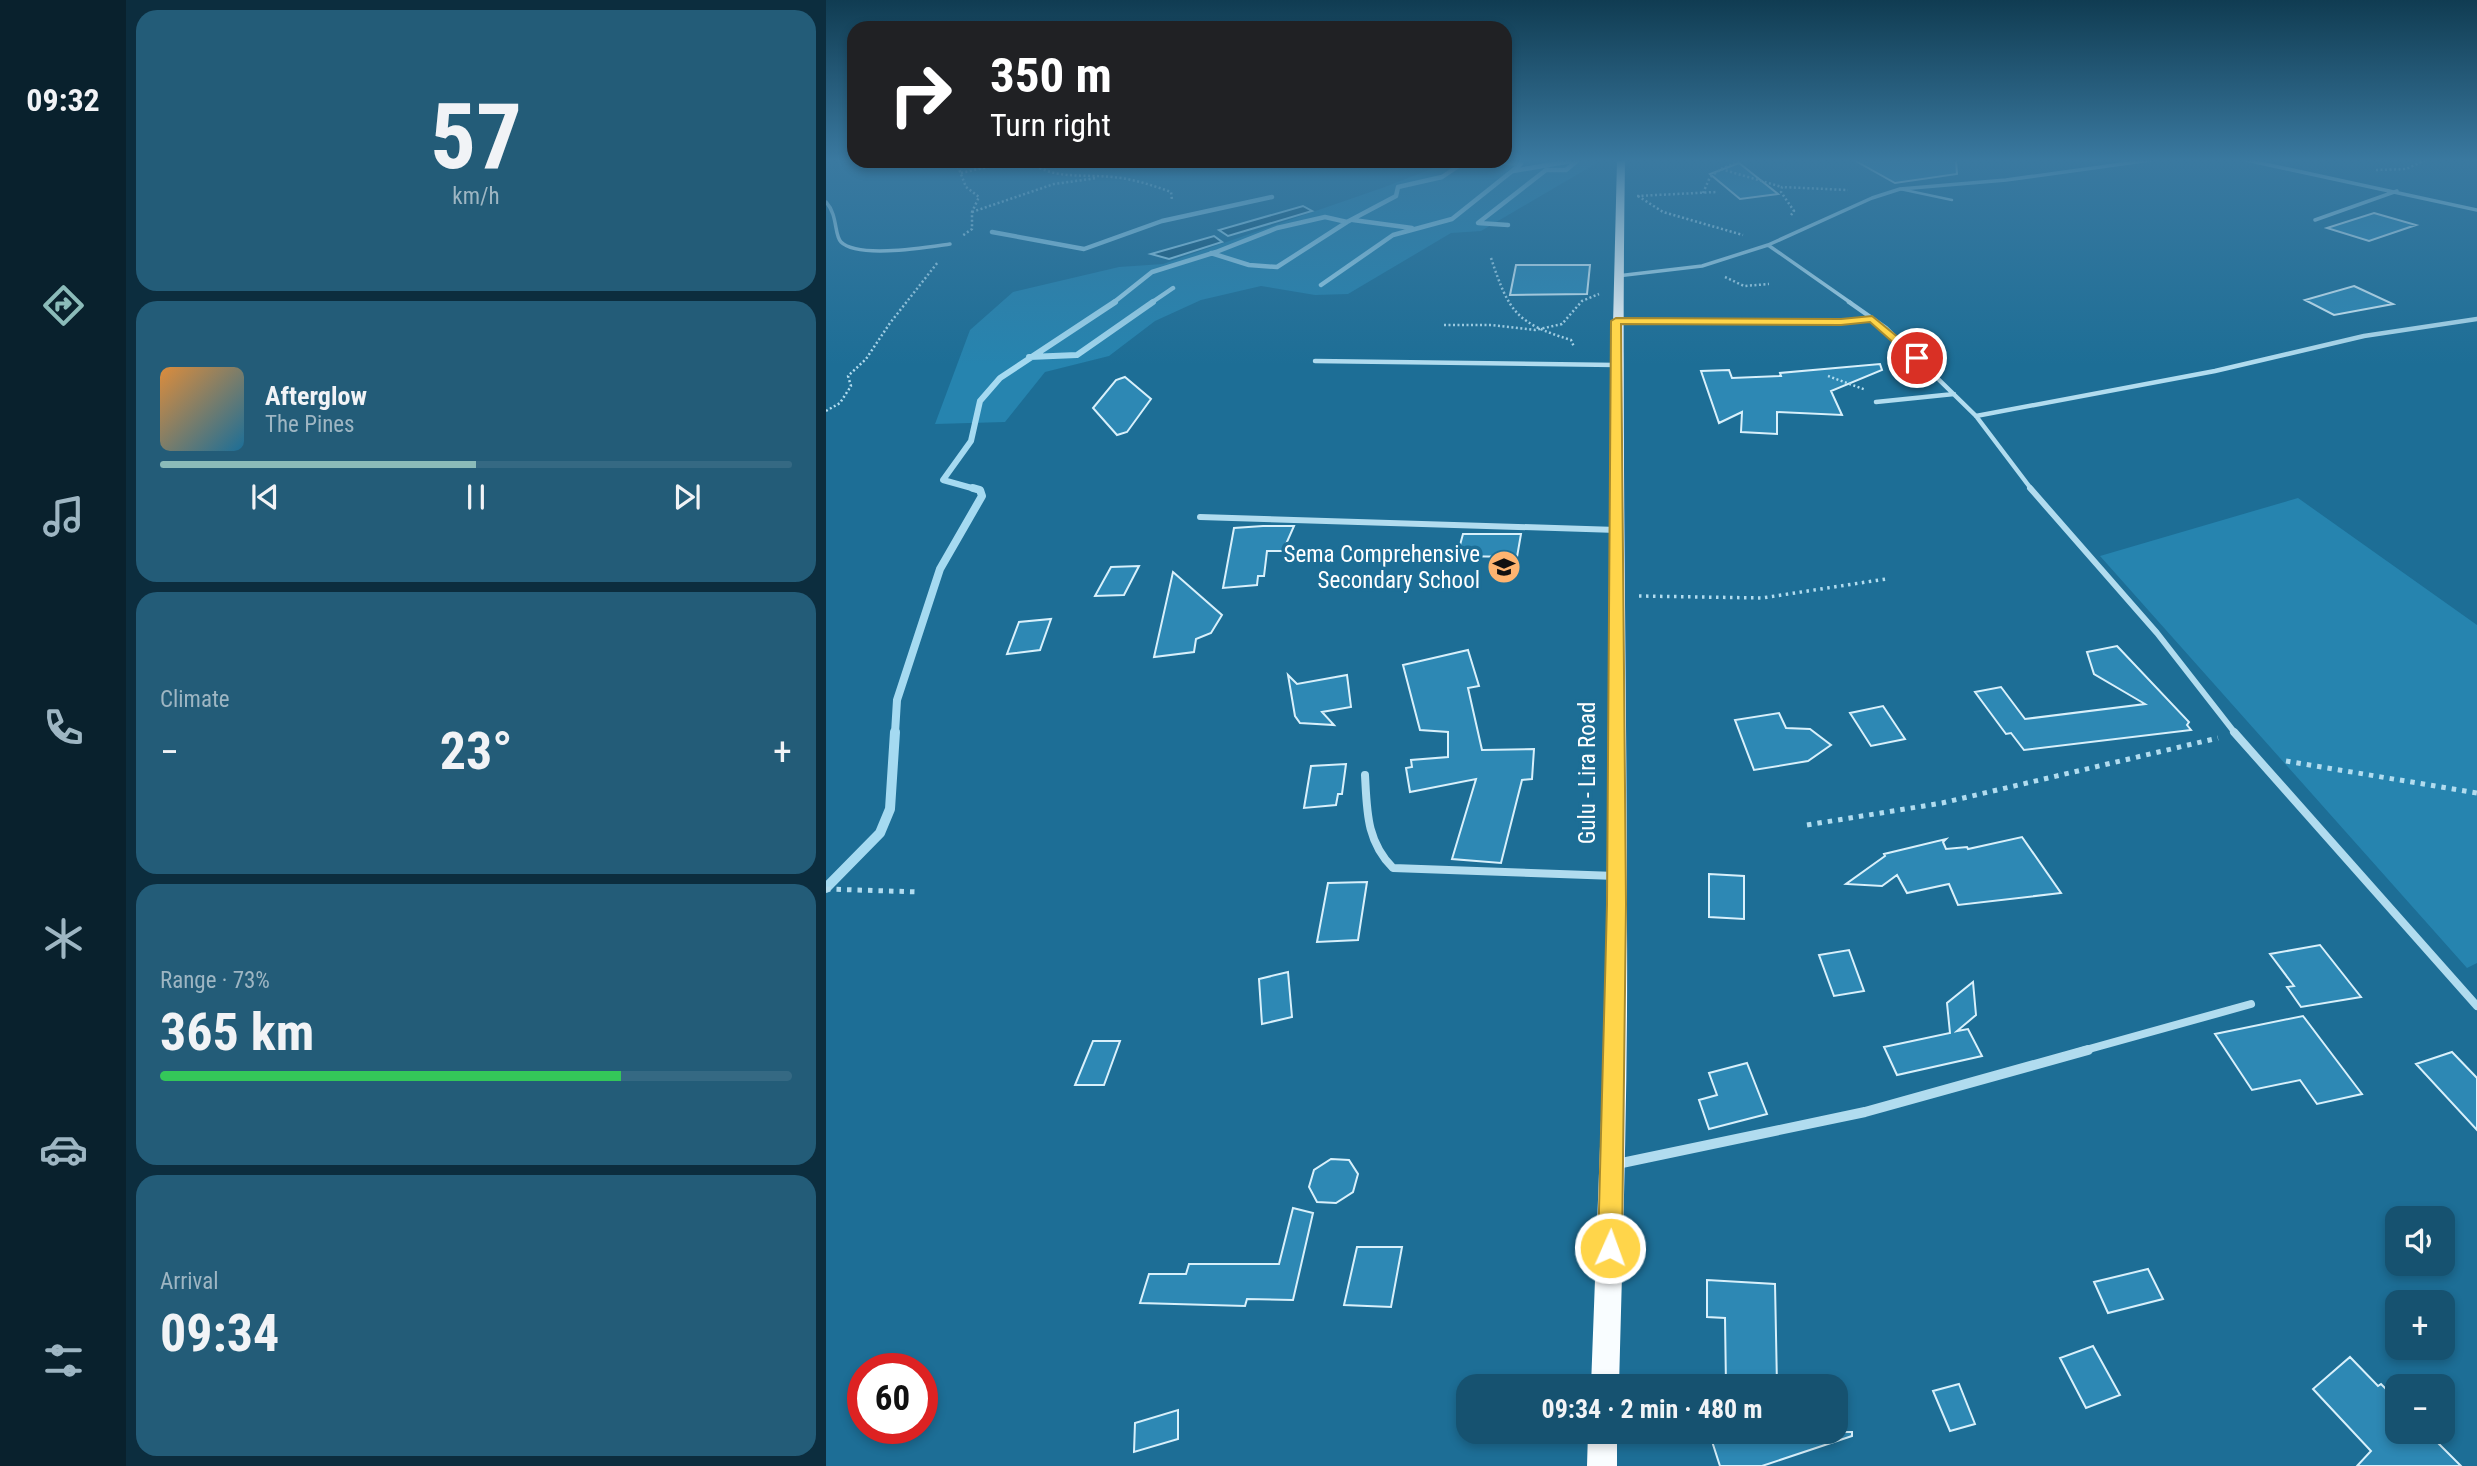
<!DOCTYPE html>
<html lang="en">
<head>
<meta charset="utf-8">
<style>
  :root { --surface:#165270; --page:#235c78; --text:#f1f3f6; --muted:#9eb6c3; --line:#356983; --accent:#8bbbb9 }
  body { margin:0; font-family:"Roboto Condensed",sans-serif; background:var(--page); color:var(--text); height:100vh; display:flex; flex-direction:column; font-size:26px; white-space:nowrap }
  * { box-sizing:border-box; margin:0 }
  p { font-size:23px; color:var(--muted) }
  .icon { flex:none; width:38px; height:38px; fill:none; stroke:currentColor; stroke-width:2; stroke-linecap:round; stroke-linejoin:round }
  .map { position:relative; flex:1; overflow:hidden }
  .sheet { display:flex; flex-direction:column; gap:10px; padding:10px; background:#0c2d3e; width:700px }
  .sheet>* { flex:none }
  .guide { position:absolute; left:21px; top:21px; width:665px; height:147px; border-radius:21px; box-shadow:0 4px 10px #0003; background:#202124; color:#fff; overflow:hidden }
  .buttons { position:absolute; left:1559px; top:1206px; display:grid; gap:14px }
  .buttons a { display:grid; place-items:center; width:70px; height:70px; border-radius:14px; background:var(--surface); box-shadow:0 4px 10px #0003; font-size:35px }
  .speed { position:absolute; left:21px; top:1353px; display:flex; gap:14px; font-size:35px; font-weight:700; text-align:center }
  .speed>* { display:grid; place-content:center; width:91px; height:91px; border-radius:50%; background:var(--surface); box-shadow:0 4px 10px #0003; line-height:1 }
  .speed .limit { border:10px solid #d22; background:#fff; color:#111 }
  .pin { position:absolute; display:grid; place-items:center; width:60px; height:60px; color:#fff; margin:-30px; border:4px solid #fff; border-radius:50%; box-shadow:0 2px 7px #0007 }
  .me { position:absolute; width:77px; margin:-38px; rotate:2deg; stroke-linejoin:round; filter:drop-shadow(0 0 5px #0008) }
  .turn { display:flex; align-items:center; gap:24px; height:147px; padding:0 28px; font-size:32px }
  .turn .icon { width:91px; height:91px; stroke-width:2.5 }
  .turn b { display:block; font-size:49px; line-height:60px }
  .big { font-size:52px; font-weight:700; line-height:1.1 }
  .sheet .widget { flex:1; display:flex; flex-direction:column; justify-content:center; gap:10px; min-width:0; padding:0 24px; border-radius:21px; background:var(--page) }
  .sheet .dial { align-items:center; gap:0 }
  .dial b { font-size:91px; line-height:1 }
  .song { display:flex; align-items:center; gap:21px }
  .cover { width:84px; height:84px; border-radius:10px; background:linear-gradient(135deg,hsl(30 70% 55%),hsl(200 70% 35%)) }
  .played { height:7px; border-radius:4px; background:linear-gradient(90deg,var(--accent) 50%,var(--line) 50%) }
  .keys { display:flex; justify-content:space-around; direction:ltr }
  .heat { display:flex; justify-content:space-between; align-items:center; font-size:38px; direction:ltr }
  .charge { height:10px; border-radius:5px; background:linear-gradient(90deg,#34c759 73%,var(--line) 0) }
  .trip { position:absolute; left:630px; top:1374px; width:392px; height:70px; border-radius:21px; background:var(--surface); box-shadow:0 4px 10px #0003; font-weight:700; line-height:70px; text-align:center }
  main { display:flex; flex:1; min-height:0 }
  .menu { display:flex; flex-direction:column; width:126px; justify-content:space-around; align-items:center; background:#09212d; color:var(--muted) }
  .menu .icon { width:49px; height:49px }
  .menu .selected { color:var(--accent) }
  .menu b { font-size:32px; color:var(--text) }
  .map>svg:first-child { display:block }
</style>
</head>
<body>
<main>
<nav class="menu">
<b>09:32</b>
<svg class="icon selected" aria-label="directions" viewBox="0 0 24 24"><path d="M12 3l9 9-9 9-9-9zM9 14v-3h6M13 9l2 2-2 2"/></svg>
<svg class="icon" aria-label="music" viewBox="0 0 24 24"><path d="M9 18V5l10-2v13"/><circle cx="6" cy="18" r="3"/><circle cx="16" cy="16" r="3"/></svg>
<svg class="icon" aria-label="phone" viewBox="0 0 24 24"><path d="M5 4h4l2 5-3 2q2 4 5 5l2-3 5 2v4C11 20 4 13 5 4z"/></svg>
<svg class="icon" aria-label="climate" viewBox="0 0 24 24"><path d="M12 3v18M4 7l16 10M4 17L20 7"/></svg>
<svg class="icon" aria-label="car" viewBox="0 0 24 24"><path d="M5 17H2v-5l4-1 3-4h7l3 4 3 1v5h-3M9 17h6M6 11h13"/><circle cx="7" cy="17" r="2"/><circle cx="17" cy="17" r="2"/></svg>
<svg class="icon" aria-label="filters" viewBox="0 0 24 24"><path d="M4 7h16M4 17h16"/><circle cx="9" cy="7" r="2"/><circle cx="15" cy="17" r="2"/></svg>
</nav>
<section class="sheet">
<div class="widget dial"><b>57</b><p>km/h</p></div>
<div class="widget">
<div class="song"><i class="cover"></i><div><b>Afterglow</b><p>The Pines</p></div></div>
<div class="played"></div>
<div class="keys"><svg class="icon" aria-label="previous" viewBox="0 0 24 24"><path d="M18 5L8 12l10 7zM5 5v14"/></svg><svg class="icon" aria-label="pause" viewBox="0 0 24 24"><path d="M8 5v14M16 5v14"/></svg><svg class="icon" aria-label="next" viewBox="0 0 24 24"><path d="M6 5l10 7-10 7zM19 5v14"/></svg></div>
</div>
<div class="widget"><p>Climate</p>
<div class="heat"><a>−</a><b class="big">23°</b><a>+</a></div>
</div>
<div class="widget"><p>Range · 73%</p><b class="big">365 km</b><div class="charge"></div></div>
<div class="widget"><p>Arrival</p><b class="big">09:34</b></div>
</section>
<div class="map">
<svg width="1651" height="1466" viewBox="0 0 1651 1466">
  <rect width="100%" height="100%" fill="#1d6e96"/>
  <path fill="#2684af" d="M776 160 655 231 625 233 522 294 489 295 435 286 375 300 329 321 283 356 219 372 179 422 109 424 144 330 187 292 293 267 337 264 556 188 626 161Z
    M1472 498 1651 625V963L1641 968 1274 556Z"/>
  <path fill="#145475" stroke="#a5daf1" stroke-width="2" d="M477 206 486 211 402 236 393 230Z
    M388 236 396 242 343 259 325 254Z"/>
  <g fill="none" stroke-linecap="round" stroke-linejoin="round">
    <path stroke="#a5daf1" stroke-width="4.5" d="M687 171 751 160
      M527 220 586 228
      M682 225 652 223 720 170H740L752 160
      M166 232 258 249 336 221 446 197
      M385 253 423 265 451 267 521 222
      M495 285 567 235 626 219 695 164 659 161
      M287 303 326 272 390 252 451 228 499 217 521 222 570 196 572 187 616 177 640 161
      M325 303 347 288"/>
    <path stroke="#a5daf1" stroke-width="6" d="M203 357 251 355 327 302
      M153 490 117 480 145 441 154 401 174 378 289 302"/>
    <path stroke="#a5daf1" stroke-width="8" d="M69 733 71 700 114 569 156 496 154 490 147 488"/>
    <path stroke="#a5daf1" stroke-width="10" d="M0 888 54 833 64 809 69 732"/>
  </g>
  <path fill="#2d88b4" stroke="#d8f0fb" stroke-width="2" d="M1028 160H1130L1131 174 1069 183Z
    M913 163 952 194 914 199 884 174Z
    M1548 213 1590 225 1543 241 1501 228Z
    M690 265H764L761 294 684 295Z
    M1528 286 1567 304 1508 315 1479 300Z
    M1054 364 1056 370 1005 391 1016 415 951 412V434L915 432 916 412 893 423 875 371 903 370 906 378 955 376 954 373Z
    M299 377 325 399 301 432 291 435 267 408 290 380Z
    M437 526H468L457 551H441L438 576H432L431 585 397 588 408 528Z
    M637 534H695L691 557 631 556Z
    M313 566 298 595 269 596 285 567Z
    M347 572 396 615 385 633 370 639 368 652 328 657Z
    M225 619 214 650 181 654 193 622Z
    M1291 646 1363 722 1361 725 1365 730 1198 750 1185 733 1180 734 1149 692 1175 687 1199 719 1319 704 1268 674 1261 652Z
    M642 650 653 686 642 688 656 750 708 749 706 779 696 780 675 863 626 859 650 779 584 792 580 768 586 767 585 760 622 757V732L594 730 577 665Z
    M462 675 471 684 521 675 525 707 496 712 508 725 474 723 469 716Z
    M1057 706 1079 739 1045 746 1024 713Z
    M953 713 960 728 984 729 1005 745 982 761 928 770 909 720Z
    M520 764 516 794H512L510 805 478 808 485 766Z
    M1196 837 1235 893 1132 905 1123 884 1081 893 1071 875 1056 886 1020 884 1059 856 1058 854 1120 839 1117 842 1120 849 1141 847 1142 849Z
    M883 874 918 876V919L883 917Z
    M541 882 532 940 491 942 502 883Z
    M1494 945 1535 997 1475 1007 1461 987 1468 986 1444 954Z
    M1023 950 1038 991 1008 996 993 955Z
    M462 972 466 1017 436 1024 433 979Z
    M1147 982 1150 1015 1131 1031 1142 1029 1156 1056 1071 1075 1058 1047 1124 1033 1121 1003Z
    M1477 1016 1536 1094 1491 1104 1474 1080 1426 1090 1389 1034Z
    M267 1041H294L278 1085H249Z
    M1626 1052 1651 1078V1130L1590 1064Z
    M921 1063 941 1114 883 1129 873 1100 891 1095 883 1073Z
    M505 1159 523 1160 532 1174 527 1192 510 1203 491 1202 483 1187 488 1170Z
    M467 1208 487 1213 467 1300 421 1299 419 1306 314 1303 323 1274H360L363 1264H453Z
    M531 1247H576L565 1307 518 1305Z
    M1322 1269 1337 1299 1282 1313 1268 1282Z
    M881 1280 949 1284 951 1386H900L899 1318 881 1317Z
    M1267 1346 1294 1395 1260 1408 1234 1358Z
    M1524 1357 1552 1386 1555 1384 1572 1401V1432H1601L1635 1466H1531L1545 1451 1487 1389Z
    M1133 1384 1149 1424 1124 1431 1107 1391Z
    M352 1410V1439L308 1452 309 1423Z
    M883 1432H1026V1436L936 1466H894Z"/>
  <g fill="none" stroke-linecap="round" stroke-linejoin="round">
    <path stroke="#b1dcef" stroke-width="2.5" stroke-dasharray="2 2.5" stroke-linecap="butt" d="M125 161 131 164 140 187 153 197 146 212V229L136 236
      M202 161C227 180 257 174 287 177 307 179 326 185 345 192L346 200
      M895 169 917 160
      M1550 170 1580 169 1600 160
      M135 173 189 161 202 162
      M877 193 884 177 895 169 956 187
      M811 196 890 192
      M812 196 837 212 917 235
      M146 212 228 184 271 178
      M965 215 968 211 955 192 956 187 1022 190
      M665 258C683 312 690 323 745 340L748 347
      M899 277 918 286 943 284
      M618 325H665L709 330 736 324 756 301 773 294
      M1002 376 1040 390
      M0 411 14 403 25 386 22 376 40 359 64 323 112 262"/>
    <path stroke="#b1dcef" stroke-width="3.5" stroke-dasharray="2.5 4.5" stroke-linecap="butt" d="M813 596 936 598 1060 579"/>
    <path stroke="#b1dcef" stroke-width="5" stroke-dasharray="4.5 6" stroke-linecap="butt" d="M1460 761 1651 793
      M981 825 1116 803 1392 738
      M0 889 94 892"/>
    <path stroke="#b1dcef" stroke-width="2.5" d="M1074 189 1126 200"/>
    <path stroke="#b1dcef" stroke-width="3.5" d="M1420 160 1651 210
      M0 202C12 215 8 235 15 242 32 259 102 247 124 244
      M1489 220 1571 191
      M942 245 1025 303
      M791 276 876 266 942 245 1046 198 1074 189 1180 180 1325 160"/>
    <path stroke="#b1dcef" stroke-width="4.5" d="M1023 302 1060 328 1150 416 1206 490
      M790 321 1015 322 1046 319
      M489 361 789 365
      M1050 402 1128 394
      M1150 416 1389 371 1538 336 1651 319"/>
    <path stroke="#b1dcef" stroke-width="6" d="M1204 488 1331 633 1409 733
      M374 517 791 530"/>
    <path stroke="#b1dcef" stroke-width="8" d="M1408 732 1651 1006
      M539 775C541 810 540 841 567 868L790 876
      M1256 1051 1425 1004"/>
    <path stroke="#b1dcef" stroke-width="10" d="M791 1164 1039 1112 1262 1050"/>
    <path fill="#f9fdff" fill-rule="evenodd" d="M791 160H799C795 417 801 673 801 930 802 1082 797 1234 793 1386H765L780 987 784 448Z
      M762 1432H791V1466H761Z"/>
  </g>
  <linearGradient id="sky" x2="0" y2="1"><stop stop-color="#103c52"/><stop offset="0.44" stop-color="#3a79a0"/><stop offset="1" stop-color="#3a79a0" stop-opacity="0"/></linearGradient>
  <rect width="1651" height="365" fill="url(#sky)"/>
  <path fill="#ffd54a" stroke="#a68a30" stroke-width="2" d="M1046 316 1095 356V360H1087L1044 322 1015 325 795 324 800 904 796 1248 792 1256 784 1260 776 1256 772 1248 781 904 785 321 790 318 1015 319Z"/>
  <defs>
    <symbol id="school-disc" viewBox="-11 -11 22 22"><circle r="9.5" fill="#feb470" stroke="#1d6e96"/><path d="M0-5L7-2L0 1L-7-2ZM-4 1L0 2.5L4 1V4Q0 6-4 4Z" fill="#111"/></symbol>
  </defs>
  <g fill-rule="evenodd">
    <use href="#school-disc" x="659" y="548" width="38" height="38"/>
  </g>
  <g text-anchor="middle" dominant-baseline="central" stroke-width="7" stroke-linejoin="round" paint-order="stroke">
    <g font-size="23" fill="#fff" stroke="#1d6e96" text-anchor="end">
      <text x="654" y="554">Sema Comprehensive<tspan x="654" dy="26">Secondary School</tspan></text>
    </g>
    <g font-size="23" fill="#fff" stroke="#1d6e96">
      <text transform="translate(761 773) rotate(-90)">Gulu - Lira Road</text>
    </g>
  </g>
</svg>
<div class="buttons">
<a><svg class="icon" aria-label="sound" viewBox="0 0 24 24"><path d="M4 9h4l5-4v14l-5-4H4zM17 9q2 3 0 6"/></svg></a>
<a>+</a>
<a>−</a>
</div>
<div class="speed"><div class="limit">60</div></div>
<div class="pin" style="left:1091px;top:358px;background:#d93025"><svg class="icon" aria-label="arrive" viewBox="0 0 24 24"><path d="M6 21V4h12l-3 4 3 4H6"/></svg></div>
<svg class="me" style="left:784px;top:1248px" viewBox="-20 -20 40 40"><circle r="17" fill="#ffd54a" stroke="#fff" stroke-width="3"/><path d="M0-11L8 9 0 5-8 9z" fill="#fff"/></svg>
<div class="trip">09:34 · 2 min · 480 m</div>
<div class="guide">
<div class="turn"><svg class="icon" aria-label="right" viewBox="0 0 24 24"><path d="M7 20v-9h11M14 6l5 5-5 5"/></svg><div><b>350 m</b>Turn right</div></div>
</div>
</div>
</main>
</body>
</html>
